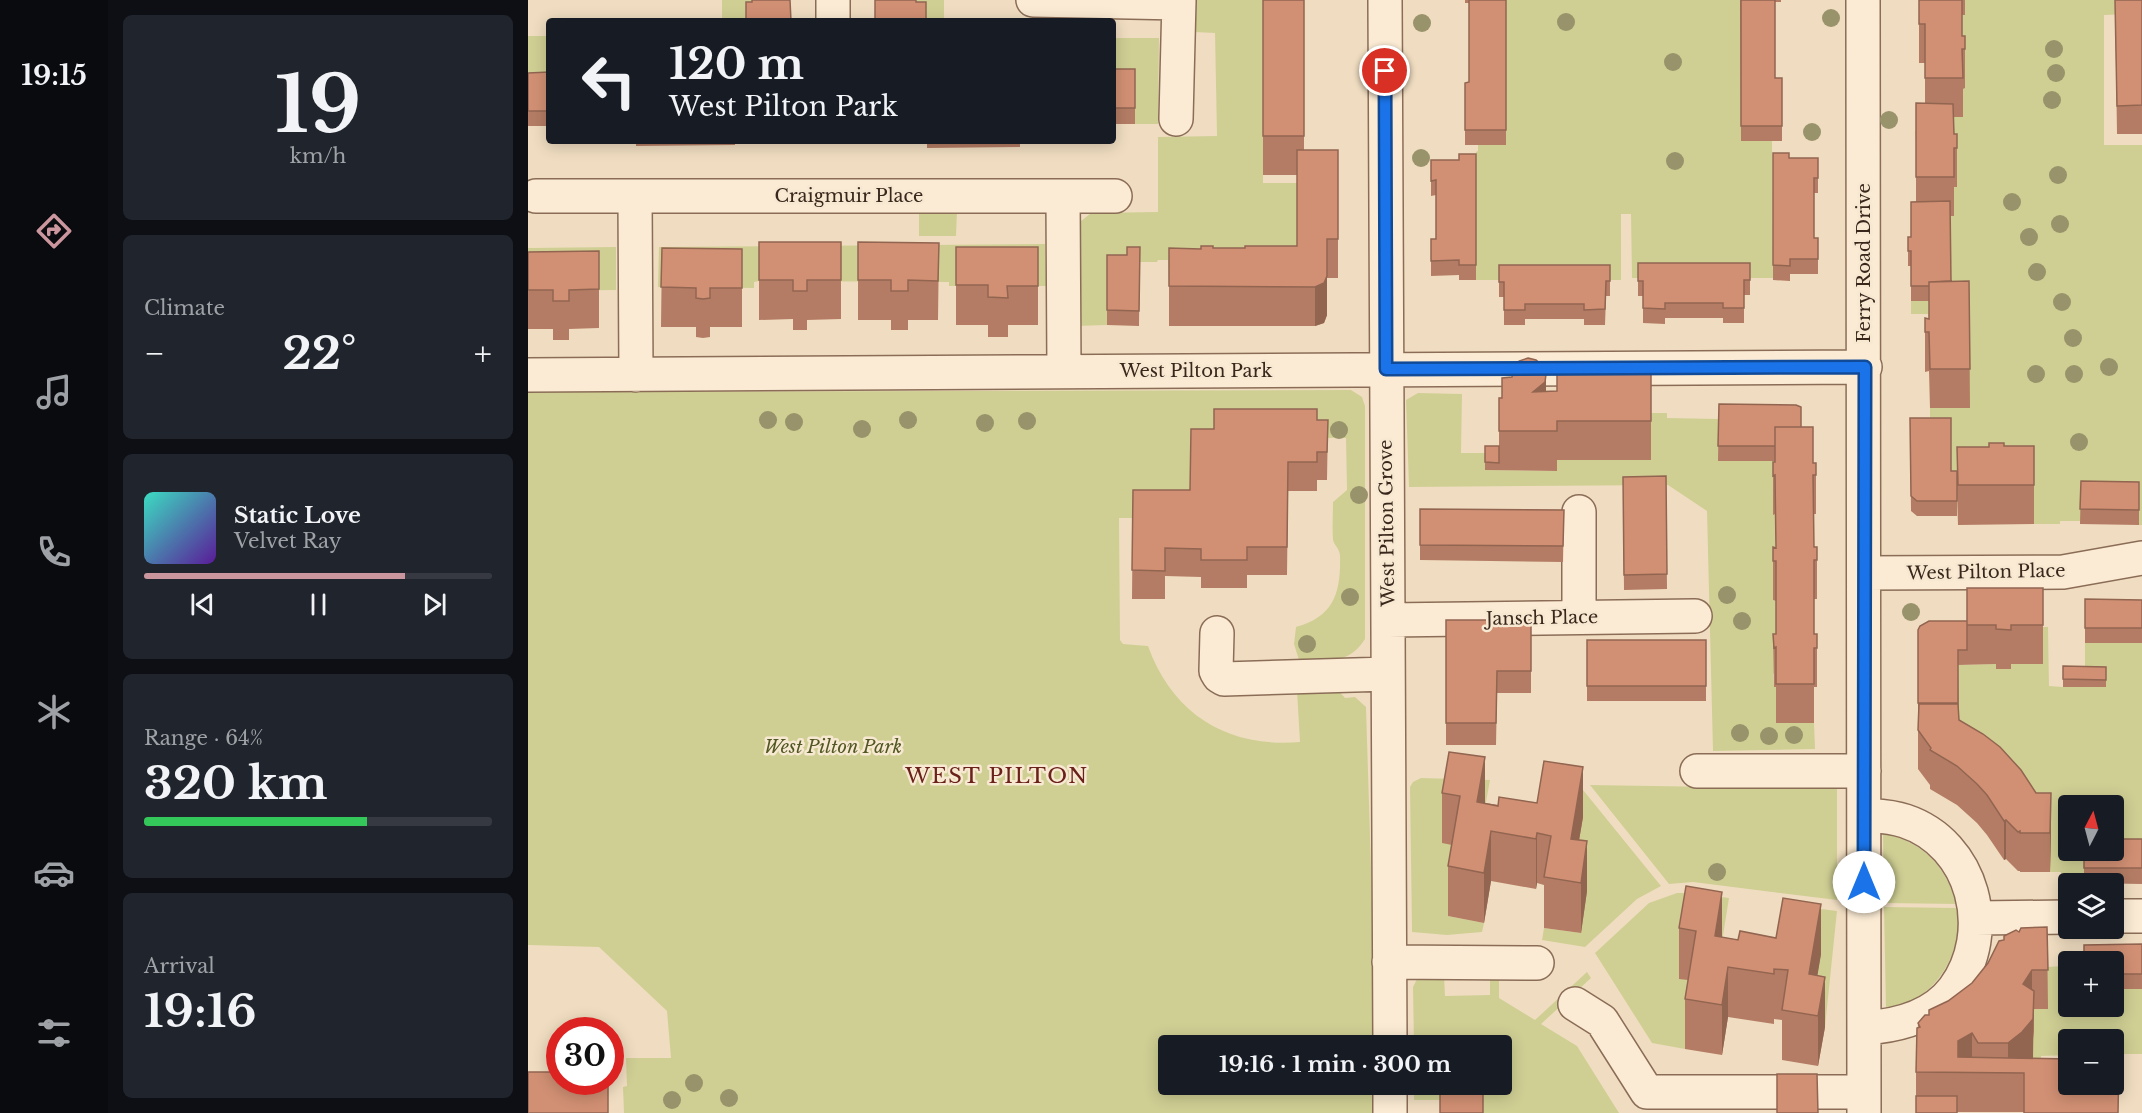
<!DOCTYPE html>
<html lang="en">
<head>
<meta charset="utf-8">
<style>
  :root { --surface:#171b24; --page:#20242c; --text:#f1f3f6; --muted:#9ea1a6; --line:#363941; --accent:#cb969e }
  body { margin:0; font-family:"Libre Baskerville",serif; background:var(--page); color:var(--text); height:100vh; display:flex; flex-direction:column; font-size:22px; white-space:nowrap }
  * { box-sizing:border-box; margin:0 }
  p { font-size:20px; color:var(--muted) }
  .icon { flex:none; width:33px; height:33px; fill:none; stroke:currentColor; stroke-width:2; stroke-linecap:round; stroke-linejoin:round }
  .map { position:relative; flex:1; overflow:hidden }
  .side { display:flex; flex-direction:column; gap:15px; padding:15px; background:#0d0f14; width:420px }
  .side>* { flex:none }
  .banner { position:absolute; left:18px; top:18px; width:570px; height:126px; border-radius:6px; box-shadow:0 3px 15px #0003; background:#171b24; color:var(--text); overflow:hidden }
  .needle { width:39px; rotate:6deg }
  .buttons { position:absolute; left:1530px; top:795px; display:grid; gap:12px }
  .buttons a { display:grid; place-items:center; width:66px; height:66px; border-radius:6px; background:var(--surface); box-shadow:0 3px 15px #0003; font-size:30px }
  .speed { position:absolute; left:18px; top:1017px; display:flex; gap:12px; font-size:30px; font-weight:700; text-align:center }
  .speed>* { display:grid; place-content:center; width:78px; height:78px; border-radius:50%; background:var(--surface); box-shadow:0 3px 15px #0003; line-height:1 }
  .speed .limit { border:9px solid #d22; background:#fff; color:#111 }
  .pin { position:absolute; display:grid; place-items:center; width:51px; height:51px; color:#fff; margin:-26px; border:3px solid #fff; border-radius:50%; box-shadow:0 2px 6px #0007 }
  .me { position:absolute; width:66px; margin:-33px; rotate:0deg; stroke-linejoin:round; filter:drop-shadow(0 0 4px #0008) }
  .turn { display:flex; align-items:center; gap:21px; height:126px; padding:0 24px; font-size:27px }
  .turn .icon { width:78px; height:78px; stroke-width:2.5 }
  .turn b { display:block; font-size:42px; line-height:51px }
  .big { font-size:45px; font-weight:700; line-height:1.1 }
  .side .tile { flex:1; display:flex; flex-direction:column; justify-content:center; gap:9px; min-width:0; padding:0 21px; border-radius:9px; background:var(--page) }
  .side .dial { align-items:center; gap:0 }
  .dial b { font-size:78px; line-height:1 }
  .song { display:flex; align-items:center; gap:18px }
  .cover { width:72px; height:72px; border-radius:9px; background:linear-gradient(135deg,hsl(170 70% 55%),hsl(270 70% 35%)) }
  .played { height:6px; border-radius:3px; background:linear-gradient(90deg,var(--accent) 75%,var(--line) 75%) }
  .keys { display:flex; justify-content:space-around; direction:ltr }
  .heat { display:flex; justify-content:space-between; align-items:center; font-size:33px; direction:ltr }
  .charge { height:9px; border-radius:4px; background:linear-gradient(90deg,#34c759 64%,var(--line) 0) }
  .trip { position:absolute; left:630px; top:1035px; width:354px; height:60px; border-radius:6px; background:var(--surface); box-shadow:0 3px 15px #0003; font-weight:700; line-height:60px; text-align:center }
  main { display:flex; flex:1; min-height:0 }
  .dock { display:flex; flex-direction:column; width:108px; justify-content:space-around; align-items:center; background:#090b0e; color:var(--muted) }
  .dock .icon { width:42px; height:42px }
  .dock .on { color:var(--accent) }
  .dock b { font-size:27px; color:var(--text) }
  .map>svg:first-child { display:block }
</style>
</head>
<body>
<main>
<nav class="dock">
<b>19:15</b>
<svg class="icon on" aria-label="directions" viewBox="0 0 24 24"><path d="M12 3l9 9-9 9-9-9zM9 14v-3h6M13 9l2 2-2 2"/></svg>
<svg class="icon" aria-label="music" viewBox="0 0 24 24"><path d="M9 18V5l10-2v13"/><circle cx="6" cy="18" r="3"/><circle cx="16" cy="16" r="3"/></svg>
<svg class="icon" aria-label="phone" viewBox="0 0 24 24"><path d="M5 4h4l2 5-3 2q2 4 5 5l2-3 5 2v4C11 20 4 13 5 4z"/></svg>
<svg class="icon" aria-label="climate" viewBox="0 0 24 24"><path d="M12 3v18M4 7l16 10M4 17L20 7"/></svg>
<svg class="icon" aria-label="car" viewBox="0 0 24 24"><path d="M5 17H2v-5l4-1 3-4h7l3 4 3 1v5h-3M9 17h6M6 11h13"/><circle cx="7" cy="17" r="2"/><circle cx="17" cy="17" r="2"/></svg>
<svg class="icon" aria-label="filters" viewBox="0 0 24 24"><path d="M4 7h16M4 17h16"/><circle cx="9" cy="7" r="2"/><circle cx="15" cy="17" r="2"/></svg>
</nav>
<section class="side">
<div class="tile dial"><b>19</b><p>km/h</p></div>
<div class="tile"><p>Climate</p>
<div class="heat"><a>−</a><b class="big">22°</b><a>+</a></div>
</div>
<div class="tile">
<div class="song"><i class="cover"></i><div><b>Static Love</b><p>Velvet Ray</p></div></div>
<div class="played"></div>
<div class="keys"><svg class="icon" aria-label="previous" viewBox="0 0 24 24"><path d="M18 5L8 12l10 7zM5 5v14"/></svg><svg class="icon" aria-label="pause" viewBox="0 0 24 24"><path d="M8 5v14M16 5v14"/></svg><svg class="icon" aria-label="next" viewBox="0 0 24 24"><path d="M6 5l10 7-10 7zM19 5v14"/></svg></div>
</div>
<div class="tile"><p>Range · 64%</p><b class="big">320 km</b><div class="charge"></div></div>
<div class="tile"><p>Arrival</p><b class="big">19:16</b></div>
</section>
<div class="map">
<svg width="1614" height="1113" viewBox="0 0 1614 1113">
  <rect width="100%" height="100%" fill="#f0ddc1"/>
  <path fill="#cfcf94" fill-rule="evenodd" d="M194 0H224V17L218 21H194Z
    M389 0H416V21H398L388 17Z
    M665 0H735V183H769V285L641 287 640 260H630L629 262H599L579 270V325L548 326 549 229 552 222 563 213 630 212V137L689 136 687 33 666 32Z
    M978 0H1212L1213 141H1244L1245 278H1104L1103 214H1093V280H948V152L950 151V145H978Z
    M1434 0H1603V14L1576 15V145H1614V525H1611V497L1552 521H1532V524H1506V485H1476V483L1423 486 1402 421V408H1442L1401 321 1400 314H1383V301H1422V216L1426 187H1429L1425 143H1388L1387 131 1397 130 1434 89 1437 88V76L1434 75Z
    M0 36H21V87L0 88Z
    M585 38H631L630 124H607V85L585 84Z
    M391 212H429L428 236H391Z
    M517 244 518 286H421V282L231 281 226 282V288L130 287 131 247Z
    M88 247V290L0 291V248Z
    M823 390 834 397 837 406V639C820 666 798 660 771 660L766 644 768 627C806 617 813 592 812 556 812 549 806 545 805 540 804 527 805 514 805 502L819 490 818 438 686 437 662 518H591L592 640 595 644 620 646C645 715 700 748 772 742L769 691 809 689 817 698 827 697 838 707 845 932V1045L640 1046V1084L845 1085 844 1113H96L95 1087 99 1086 98 1058H143L139 1011 71 947 0 945V392Z
    M890 393 934 394 933 453H957V470L1029 471V460H1122L1123 413H1139V418L1191 419 1248 461 1245 514H1247L1248 587H1245V600L1248 601V673L1245 674 1246 686 1248 687 1249 723H1286L1287 749 1185 751 1179 511 1140 485 881 487 878 400Z
    M1515 627H1520L1521 686 1535 687 1557 674V643H1614V854H1556V883H1533V872H1522L1390 732V718L1430 665 1468 664 1469 669 1483 664H1515ZM1540 806H1586V850H1540Z
    M893 778 962 780 957 808 932 846 920 916 956 923 954 932 919 935 884 932 882 787 885 782Z
    M1051 785 1133 886 1109 899 1057 947 1014 940 1016 928 1053 933 1043 889Z
    M1062 785 1309 789V900L1165 882 1141 884Z
    M1355 833C1396 843 1416 864 1429 904L1356 903Z
    M1149 893H1164L1201 898 1194 942 1168 981 1157 1049 1124 1043 1067 953 1121 903Z
    M1262 905 1309 911 1297 1027Z
    M1356 907 1430 908C1435 955 1407 1002 1358 1009Z
    M1536 960H1556V961L1540 962V1006H1586V989H1614V1054H1586V1040H1540V1055L1513 1056 1514 1097 1495 1023 1519 967 1536 966Z
    M1059 972 1063 978 1013 1024 1049 1046 1091 1113H955L954 1100H886V1085L974 1084V1046H886L885 987 891 975H916L917 996 962 995V978H971V998L1007 1020Z"/>
  <g fill="none" stroke-linecap="round" stroke-linejoin="round">
    <defs>
      <path id="minor" d="M305 0V21
        M505 0 651 3
        M857 0 862 1046
        M1335 0 1336 1113
        M648 119 651 0
        M8 196H587
        M107 196 108 375
        M535 196 536 371
        M0 375 1337 367
        M1051 512V617
        M1337 573 1535 572 1614 558
        M860 620 1167 616
        M689 633 688 671 691 676 696 679 860 674
        M1169 771H1336
        M1586 916H1614
        M1448 918 1540 917
        M861 962 1009 963
        M1047 1004 1074 1021 1119 1092H1335
        M1336 1028C1369 1026 1405 1017 1426 989 1468 932 1446 844 1377 821 1363 816 1350 816 1336 815
        M862 1084V1113"/>
    </defs>
    <use href="#minor" stroke="#8b6d57" stroke-width="36"/>
    <use href="#minor" stroke="#fbebd4" stroke-width="33"/>
  </g>
  <g fill="#98936a">
    <circle cx="1303" cy="18" r="9"/>
    <circle cx="1038" cy="22" r="9"/>
    <circle cx="894" cy="23" r="9"/>
    <circle cx="1526" cy="49" r="9"/>
    <circle cx="1145" cy="62" r="9"/>
    <circle cx="1528" cy="73" r="9"/>
    <circle cx="1524" cy="100" r="9"/>
    <circle cx="1361" cy="120" r="9"/>
    <circle cx="1284" cy="132" r="9"/>
    <circle cx="893" cy="158" r="9"/>
    <circle cx="1147" cy="161" r="9"/>
    <circle cx="1530" cy="175" r="9"/>
    <circle cx="1484" cy="202" r="9"/>
    <circle cx="1532" cy="224" r="9"/>
    <circle cx="1501" cy="237" r="9"/>
    <circle cx="1509" cy="272" r="9"/>
    <circle cx="1534" cy="302" r="9"/>
    <circle cx="1545" cy="338" r="9"/>
    <circle cx="1581" cy="367" r="9"/>
    <circle cx="1508" cy="374" r="9"/>
    <circle cx="1546" cy="374" r="9"/>
    <circle cx="240" cy="420" r="9"/>
    <circle cx="380" cy="420" r="9"/>
    <circle cx="499" cy="421" r="9"/>
    <circle cx="266" cy="422" r="9"/>
    <circle cx="457" cy="423" r="9"/>
    <circle cx="334" cy="429" r="9"/>
    <circle cx="811" cy="430" r="9"/>
    <circle cx="1551" cy="442" r="9"/>
    <circle cx="831" cy="495" r="9"/>
    <circle cx="1199" cy="595" r="9"/>
    <circle cx="822" cy="597" r="9"/>
    <circle cx="1383" cy="612" r="9"/>
    <circle cx="1214" cy="621" r="9"/>
    <circle cx="779" cy="644" r="9"/>
    <circle cx="1212" cy="733" r="9"/>
    <circle cx="1266" cy="735" r="9"/>
    <circle cx="1241" cy="736" r="9"/>
    <circle cx="1189" cy="872" r="9"/>
    <circle cx="166" cy="1083" r="9"/>
    <circle cx="201" cy="1098" r="9"/>
    <circle cx="144" cy="1100" r="9"/>
  </g>
  <path fill="#b47c64" d="M735 0H776V150H810V278H799V315L796 323 787 326H641V286L685 248H717L769 246V175H735Z
    M937 0H978V145H937V83L941 82V3H937Z
    M1212 0H1253V2H1247V78H1254V141H1213Z
    M1391 0H1437V15H1434V36L1437 49V88L1435 89V117H1426V134H1429V187H1426V216H1422L1423 281H1441L1442 408H1402L1401 371 1397 372V318L1401 319V301H1383V266H1380V237H1383L1388 201V103H1397V63H1391Z
    M1587 0H1614V134H1589Z
    M585 69H607V124H585Z
    M21 72V126H0V73Z
    M108 141H207V145L108 146Z
    M399 141H492V147L399 148Z
    M1245 153 1261 158H1290V193H1286V238H1290V274H1262V281L1245 280Z
    M948 154V280H931V275L903 276V239H908V195L903 196V160H931Z
    M231 242H313V319L279 320V330H265V319L231 320Z
    M330 242 411 243 410 320H380V330H363V320H330Z
    M428 247H510V325H480V337H460V325H428Z
    M612 247 611 326 579 325V255H599Z
    M134 248 214 249V327H182V337L175 338 168 337V327H133Z
    M71 251V328L41 329V340H25V329H0V252Z
    M1110 263H1222V295H1216V323H1195V318H1137V324L1115 323V296H1110Z
    M971 265H1082V296H1078L1077 325H1056V319H997V325H976V297H971Z
    M1123 374V460H1029V471L957 470V446H971V398L1018 391H1029Z
    M1191 404 1273 427 1285 463 1288 475V514H1286V547L1289 560V599H1286V634H1289V687H1286V723H1248V687H1246L1245 634H1248V601L1245 600V547H1248L1247 514 1245 515V462H1247V461H1190Z
    M1382 418 1423 471H1429L1476 446H1506V524L1430 525 1429 492V516H1389L1383 511Z
    M789 420H800L799 480H789V491H760L759 575H719V588H673V577L637 576V599H604L605 490H662L686 429Z
    M1138 476 1139 589 1096 590 1095 477Z
    M1553 481 1611 482V525L1552 524Z
    M892 509 1036 510 1035 562 892 560Z
    M1515 588V664H1483V669H1468V664L1430 665 1431 720 1523 833 1522 872H1492V871H1490L1478 859 1476 860 1459 835 1449 823 1429 805 1402 789V785L1390 769V630L1439 621Z
    M1557 599 1614 600V643H1557Z
    M918 620H1003V693H969L968 745H918Z
    M1059 640H1178V701H1059Z
    M1535 666 1578 667V687H1535Z
    M921 752 957 803 1055 817 1051 840 1059 891 1053 933 1016 928V885L1009 883 1008 889 963 881 956 923 920 916V866L924 845 914 843V793Z
    M1614 839V884L1556 883V850Z
    M1158 886 1194 937 1293 954 1289 975 1297 1027 1290 1066 1254 1060V1020L1246 1019V1024L1200 1017 1194 1055 1157 1049V999L1160 980 1151 979V928Z
    M1519 927 1520 1009H1506V1031L1496 1112H1429L1388 1113V1072L1390 1023 1401 1015V1010L1420 1001 1444 983 1460 963 1476 940 1491 932Z
    M1614 944V989H1586V962Z"/>
  <path fill="#926551" d="M799 239V315L796 323 787 326V287Z
    M1018 374V413L1005 392Z
    M957 757V808L949 802Z
    M1055 767V817L1044 882 1043 839Z
    M1523 793V833L1522 872V833Z
    M1478 820V859L1476 860V821Z
    M963 831V881L956 923V873Z
    M1009 833V883L1008 889V839Z
    M1059 841V891L1053 933V883Z
    M1194 892V942L1187 936Z
    M1293 904V954L1283 1015 1281 974Z
    M1200 967V1017L1194 1055V1005Z
    M1504 970V1009L1495 984Z
    M1297 977V1027L1290 1066V1016Z
    M1506 991 1505 1058 1480 1073V1043Z
    M1444 1033V1072H1430V1041Z"/>
  <path fill="#d19074" stroke="#926551" stroke-width="1.5" d="M224 0H262L263 21H218V2H224Z
    M347 0H388V2H398V21H347Z
    M735 0H776V136H735Z
    M941 0H978V130H937V83L941 82Z
    M1213 0H1247V78H1254V126H1213Z
    M1391 0H1434V36H1437V49H1434L1435 78H1397V24H1391Z
    M1587 0H1614V105L1589 106Z
    M585 69H607V108H585Z
    M21 72V111H0V73Z
    M1388 103 1425 104 1426 134H1429V148H1426V177H1388Z
    M769 150H810V239H799V276L796 283 787 287 641 286V248L673 249V246H685V248H717V246H769Z
    M1245 153H1261V158H1290V178H1286V238H1290V259H1262V266L1245 265Z
    M931 154H948V265H931V260L903 261V239H908V180L903 181V160H931Z
    M1422 201 1423 281 1401 282V286H1383V251H1380V237H1383V202Z
    M231 242H313V280H279V291H265V280H231Z
    M330 242 411 243 410 281 380 280V291H363V280H330Z
    M428 247H510V286H479L480 298 460 297V285H428Z
    M599 247H612L611 311 579 310V255H599Z
    M134 248 214 249V288H182V298L175 299 168 298V288L133 287Z
    M71 251V289L41 290V301H25V290H0V252Z
    M1110 263H1222V280H1216V308H1195V303H1137V309L1115 308V281H1110Z
    M971 265H1082V281H1078L1077 309 1056 310V304H997V310H976V282H971Z
    M1441 281 1442 369H1402L1401 332H1397V318L1401 319V282Z
    M1000 358 1008 360 1015 366 1018 374 1017 382 1005 392 1029 391V374H1123V421H1029V431H971V398H974V378L984 377 985 371 991 361Z
    M1191 404 1268 405 1273 407V427H1247V446H1190Z
    M686 409H789V420H800L799 452H789V462H760L759 547H719V560H673V549L637 548V571L604 570 605 490H662L663 429H686Z
    M1382 418H1423V471H1429V501H1389L1383 496Z
    M1247 427H1285V463H1288V475H1285L1286 547H1289V560H1286V634H1289V648H1286V684H1248V647L1246 648 1245 634H1248V561H1245V547L1248 548 1247 475 1245 476V462H1247Z
    M1461 443H1476V446H1506V485H1430L1429 447H1461Z
    M957 446H971V463L957 462Z
    M1138 476 1139 574 1096 575 1095 477Z
    M1553 481 1611 482V510L1552 509Z
    M892 509 1036 510 1035 546 892 545Z
    M1439 588H1515V625H1483V630L1468 629V625H1439Z
    M1557 599 1614 600V628H1557Z
    M918 620H1003V671H969L968 723H918Z
    M1401 621H1439V650H1430V703H1390V630L1392 626Z
    M1059 640H1178V686H1059Z
    M1535 666 1578 667V680L1535 679Z
    M1391 704H1430L1431 720 1455 734 1472 747 1493 770 1508 793H1523L1522 833H1492V831L1490 832 1478 820 1476 821 1459 795 1449 784 1429 766 1402 750 1403 748 1390 730Z
    M921 752 957 757 949 802 970 806 971 797 1009 803 1016 761 1055 767 1043 839 1059 841 1053 883 1016 877 1023 836 1009 833 1008 839 963 831 956 873 920 866 932 796 914 793Z
    M1586 839H1614V868H1556V850H1586Z
    M1158 886 1194 892 1187 936 1210 940 1212 931 1248 938 1255 898 1293 904 1281 974 1297 977 1290 1016 1254 1010 1260 970 1246 969V974L1200 967 1194 1005 1157 999 1168 931 1151 928Z
    M1519 927 1520 970H1504L1495 984 1506 991 1505 1019 1494 1032 1480 1043H1450L1444 1033 1430 1041V1057L1540 1059V1084H1586V1059H1591L1590 1113H1496V1073L1388 1072 1389 1028 1392 1027 1390 1023 1397 1015H1401V1010L1420 1001 1444 983 1460 963 1471 941 1476 940V936L1488 930 1491 932 1493 928Z
    M1614 944V974H1586V962H1556V945Z
    M0 1072H32V1082H80V1113H0Z
    M1249 1074H1289L1290 1113H1249Z
    M912 1088H955V1113H912Z
    M1388 1096H1429V1113H1388Z"/>
  <g fill="none" stroke-linecap="round" stroke-linejoin="round">
    <defs>
      <path id="route" d="M857 71 858 369 1337 367 1336 882"/>
    </defs>
    <use href="#route" stroke="#114b97" stroke-width="15"/>
    <use href="#route" stroke="#1a73e8" stroke-width="10"/>
  </g>
  <g text-anchor="middle" dominant-baseline="central" stroke-width="5" stroke-linejoin="round" paint-order="stroke">
    <g font-size="18" fill="#3a271c" stroke="#f7e8d1">
      <text x="321" y="196">Craigmuir Place</text>
      <text transform="translate(1336 263) rotate(-90)">Ferry Road Drive</text>
      <text x="668" y="371">West Pilton Park</text>
      <text transform="translate(859 523) rotate(-91)">West Pilton Grove</text>
      <text transform="translate(1458 572) rotate(-1)">West Pilton Place</text>
      <text transform="translate(1014 618) rotate(-1)">Jansch Place</text>
    </g>
    <g font-size="18" font-style="italic" fill="#505722" stroke="#f7e8d1">
      <text x="305" y="747">West Pilton Park</text>
    </g>
    <g font-size="21" letter-spacing="1.5" fill="#692119" stroke="#f7e8d1">
      <text x="469" y="776">WEST PILTON</text>
    </g>
  </g>
</svg>
<div class="buttons">
<a><svg class="needle" viewBox="-14 -14 28 28"><path d="M0-13l5 13h-10z" fill="#e53935"/><path d="M0 13l5-13h-10z" fill="#9ea1a6"/></svg></a>
<a><svg class="icon" aria-label="layers" viewBox="0 0 24 24"><path d="M12 4l9 5-9 5-9-5zM3 14l9 5 9-5"/></svg></a>
<a>+</a>
<a>−</a>
</div>
<div class="speed"><div class="limit">30</div></div>
<div class="pin" style="left:857px;top:71px;background:#d93025"><svg class="icon" aria-label="arrive" viewBox="0 0 24 24"><path d="M6 21V4h12l-3 4 3 4H6"/></svg></div>
<svg class="me" style="left:1336px;top:882px" viewBox="-20 -20 40 40"><circle r="19" fill="#fff"/><path d="M0-13L10 11 0 6-10 11z" fill="#1a73e8"/></svg>
<div class="trip">19:16 · 1 min · 300 m</div>
<div class="banner">
<div class="turn"><svg class="icon" aria-label="left" viewBox="0 0 24 24"><path d="M17 20v-9H6M10 6l-5 5 5 5"/></svg><div><b>120 m</b>West Pilton Park</div></div>
</div>
</div>
</main>
</body>
</html>
